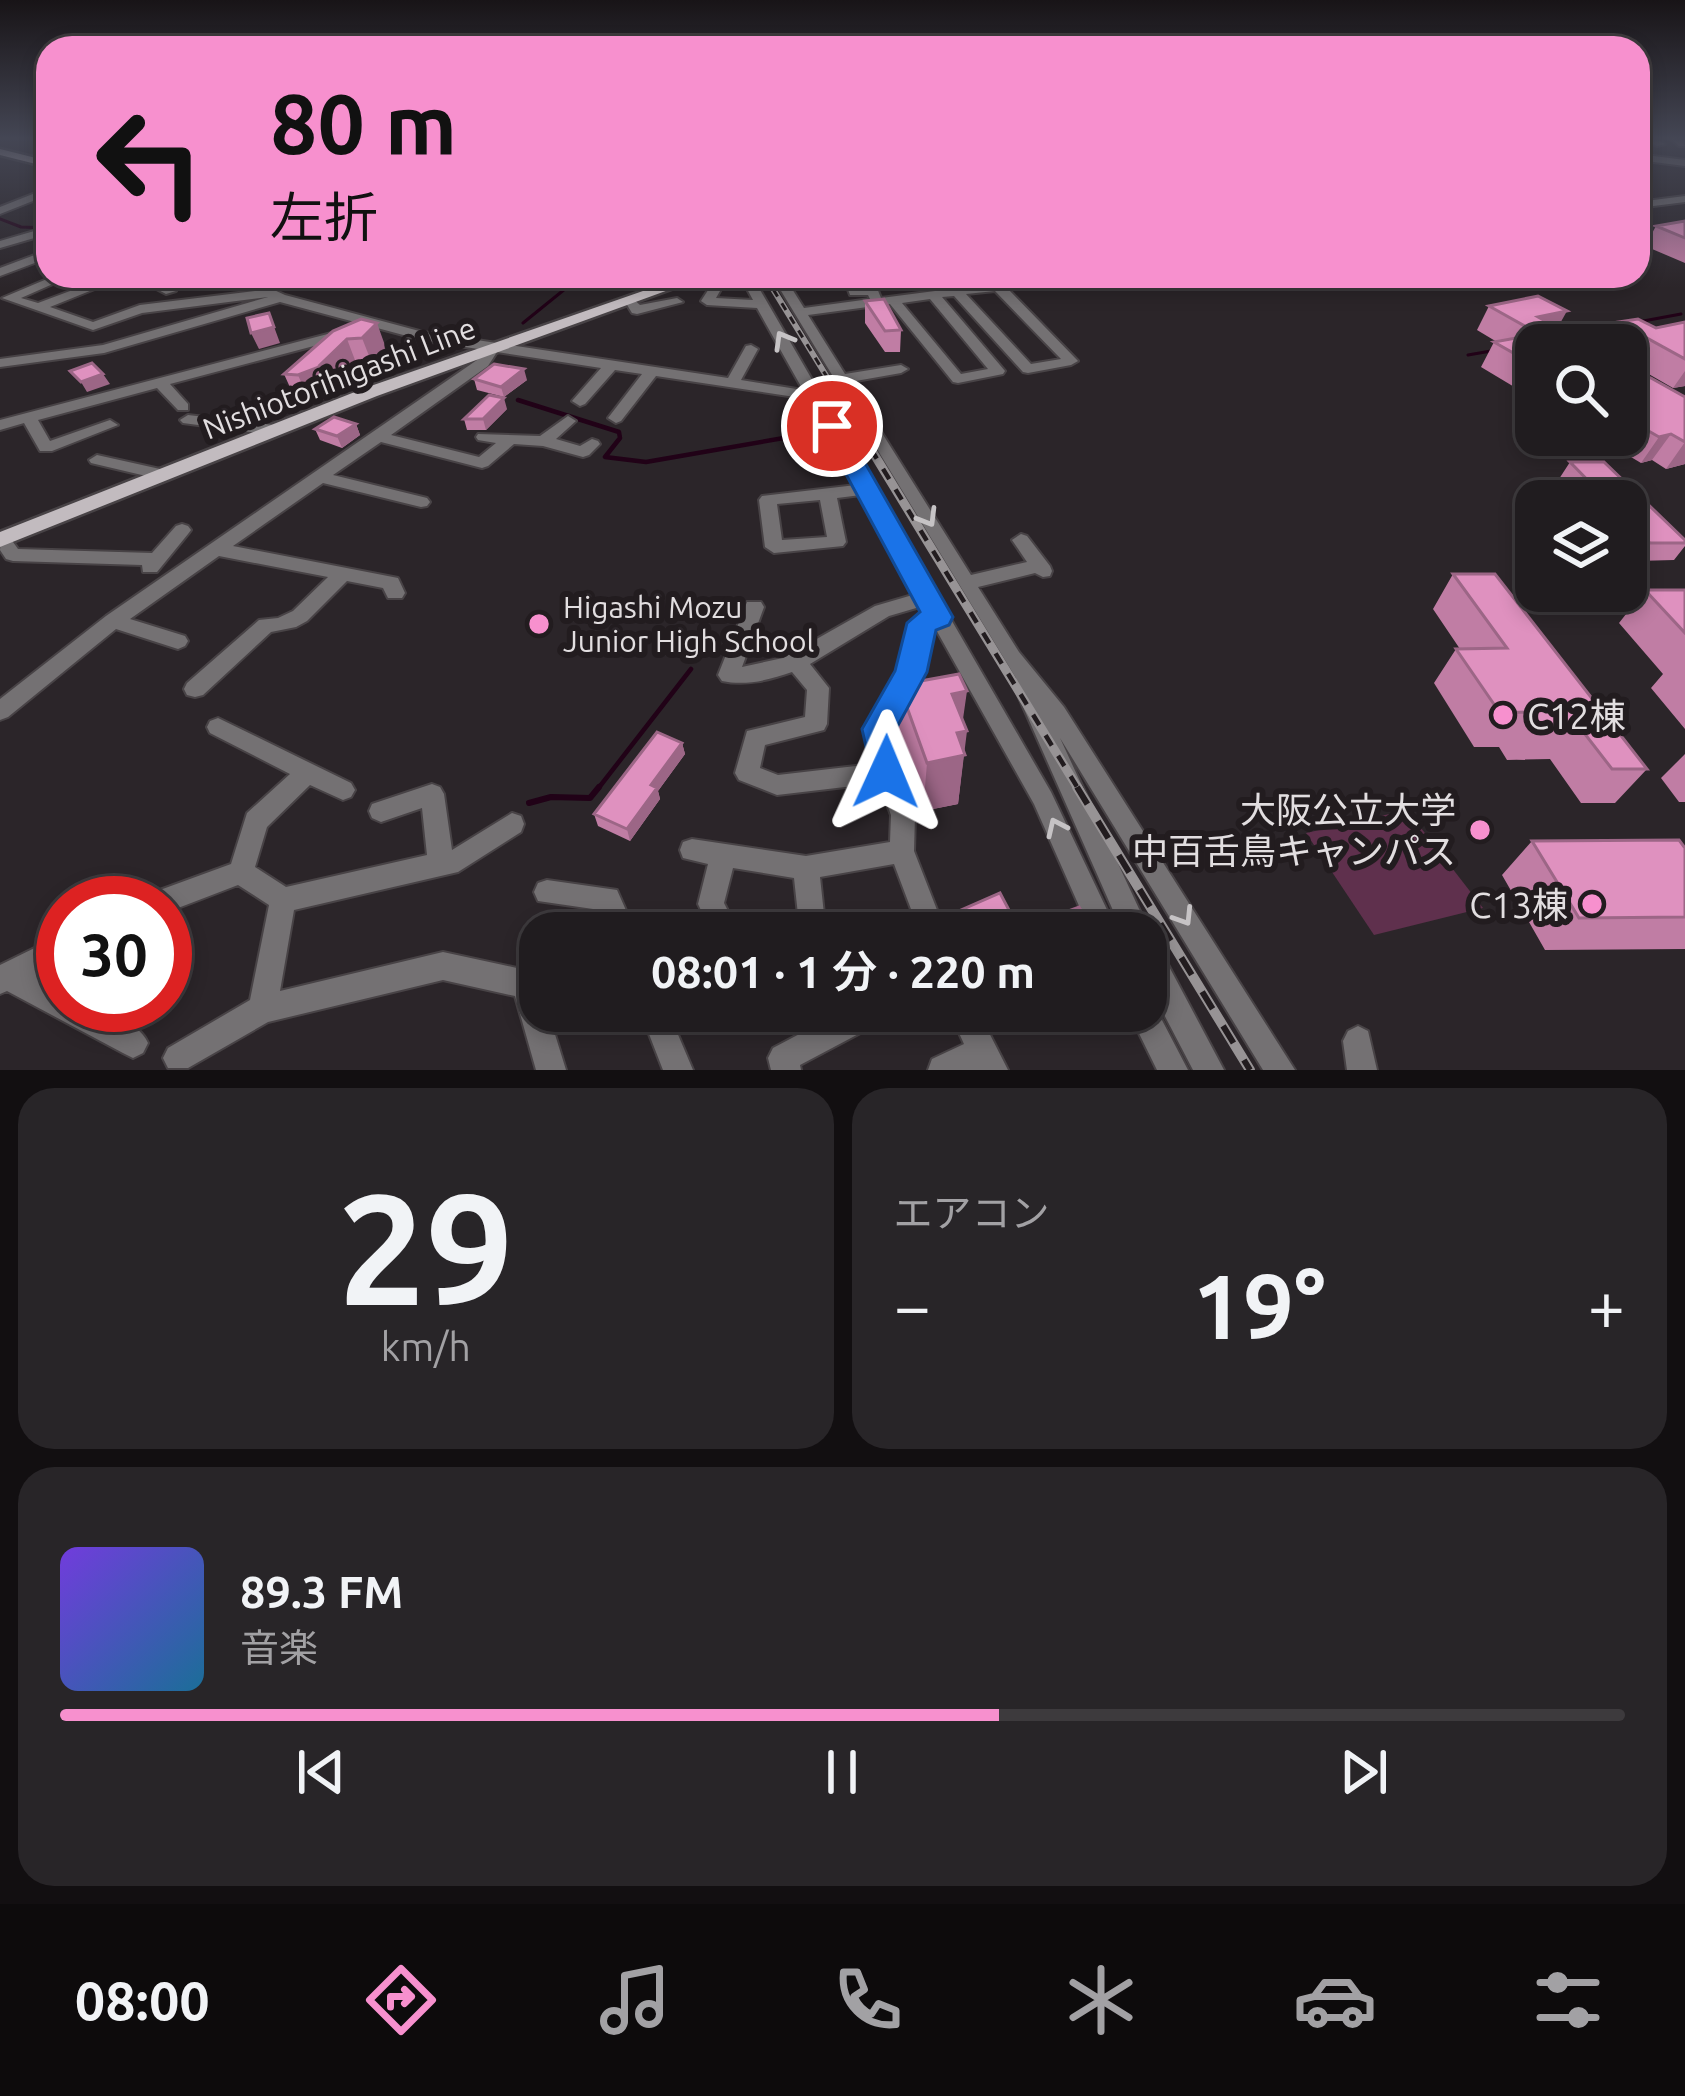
<!DOCTYPE html>
<html lang="ja">
<head>
<meta charset="utf-8">
<style>
  :root { --surface:#201c1f; --page:#282528; --text:#f1f3f6; --muted:#a2a1a4; --line:#3d3a3d; --accent:#f790ce }
  body { margin:0; font-family:Ubuntu,"Noto Sans JP",sans-serif; background:var(--page); color:var(--text); height:100vh; display:flex; flex-direction:column; font-size:45px; white-space:nowrap }
  * { box-sizing:border-box; margin:0 }
  p { font-size:39px; color:var(--muted) }
  .icon { flex:none; width:66px; height:66px; fill:none; stroke:currentColor; stroke-width:2; stroke-linecap:round; stroke-linejoin:round }
  .map { position:relative; height:1070px; overflow:hidden }
  .panel { display:flex; flex-direction:column; gap:18px; padding:18px; background:#120f11; flex:1 }
  .panel>* { flex:none }
  .top-card { position:absolute; left:36px; top:36px; width:1614px; height:252px; border-radius:36px; box-shadow:0 6px 18px #0003,0 0 0 3px var(--line); background:#f790ce; color:#111; overflow:hidden }
  .buttons { position:absolute; left:1515px; top:324px; display:grid; gap:24px }
  .buttons a { display:grid; place-items:center; width:132px; height:132px; border-radius:24px; background:var(--surface); box-shadow:0 6px 18px #0003,0 0 0 3px var(--line); font-size:60px }
  .speed { position:absolute; left:36px; top:876px; display:flex; gap:24px; font-size:60px; font-weight:700; text-align:center }
  .speed>* { display:grid; place-content:center; width:156px; height:156px; border-radius:50%; background:var(--surface); box-shadow:0 6px 18px #0003,0 0 0 3px var(--line); line-height:1 }
  .speed .limit { border:18px solid #d22; background:#fff; color:#111 }
  .pin { position:absolute; display:grid; place-items:center; width:102px; height:102px; color:#fff; margin:-51px; border:6px solid #fff; border-radius:50%; box-shadow:0 3px 12px #0007 }
  .me { position:absolute; width:132px; margin:-66px; rotate:1deg; stroke-linejoin:round; filter:drop-shadow(0 0 9px #0008) }
  .turn { display:flex; align-items:center; gap:42px; height:252px; padding:0 36px; font-size:54px }
  .turn .icon { width:156px; height:156px; stroke-width:2.5 }
  .turn b { display:block; font-size:84px; line-height:102px }
  .big { font-size:90px; font-weight:600; line-height:1.1 }
  .panel .widget { flex:1; display:flex; flex-direction:column; justify-content:center; gap:18px; min-width:0; padding:0 42px; border-radius:36px; background:var(--page) }
  .panel .dial { align-items:center; gap:0 }
  .dial b { font-size:156px; line-height:1 }
  .song { display:flex; align-items:center; gap:36px }
  .cover { width:144px; height:144px; border-radius:18px; background:linear-gradient(135deg,hsl(260 70% 55%),hsl(200 70% 35%)) }
  .played { height:12px; border-radius:6px; background:linear-gradient(90deg,var(--accent) 60%,var(--line) 60%) }
  .keys { display:flex; justify-content:space-around; direction:ltr }
  .heat { display:flex; justify-content:space-between; align-items:center; font-size:66px; direction:ltr }
  .panel .tiles { flex:1; display:grid; gap:18px; grid-template-columns:1fr 1fr }
  .widget:last-child { grid-column:span 2 }
  .trip { position:absolute; left:519px; top:912px; width:648px; height:120px; border-radius:36px; background:var(--surface); box-shadow:0 6px 18px #0003,0 0 0 3px var(--line); font-weight:600; line-height:120px; text-align:center }
  .dock { display:flex; height:192px; justify-content:space-around; align-items:center; background:#0d0b0c; color:var(--muted) }
  .dock .icon { width:84px; height:84px }
  .dock .current { color:var(--accent) }
  .dock b { font-size:54px; color:var(--text) }
  .map>svg:first-child { display:block }
</style>
</head>
<body>
<div class="map">
<svg width="1685" height="1070" viewBox="0 0 1685 1070">
  <rect width="100%" height="100%" fill="#2b2529"/>
  <path fill="#5f304d" d="M1407 810 1483 908 1374 935 1306 833Z"/>
  <g fill="none" stroke-linecap="round" stroke-linejoin="round">
    <path stroke="#210217" stroke-width="3" d="M0 219 21 227 48 228
      M1638 322 1681 314
      M523 323 581 276
      M1567 336 1621 325
      M1468 355 1491 351"/>
    <path stroke="#210217" stroke-width="4.5" d="M518 400 619 432 620 438 605 457 646 462 818 432
      M597 790 691 669"/>
    <path stroke="#210217" stroke-width="6" d="M529 803 551 797 590 798 599 787"/>
    <defs>
      <path id="minor" d="M1641 138H1654L1665 144 1657 146Z
        M1670 138H1681L1685 146H1679Z
        M1638 154 1685 160V166L1638 160Z
        M48 188V195L0 214V207Z
        M1685 196V202L1638 208V202Z
        M48 227V234L0 248V241Z
        M48 250V258L0 276V268Z
        M54 276H71L21 298 38 303 110 276H127L50 307 93 322 140 305 255 291 228 276H244L285 295 423 332 728 378 746 346 751 345 758 349 741 380 803 390 757 308 707 305 701 301 714 281 718 280 724 284 716 298 753 300 740 276H752L1051 792 1118 933H1091L1034 804 934 626 931 627 922 672 890 729 898 772 915 815 914 851 946 933H920L894 864 820 877 826 933H800L794 878 733 868 724 903 739 933H712L698 904 708 864 683 858 680 850 683 842 692 839 806 856 890 842 891 815 879 783 777 795 739 780 735 773 747 731 805 717 807 690 792 672C769 680 746 686 722 681L718 675 747 602H761L764 607 742 667 783 658 875 606 916 594 861 495 837 498 846 542 843 546 774 553 765 547 759 500 762 496 856 485 808 399 656 376 621 421 616 423 608 418 642 374 615 370 585 404 580 406 572 401 601 368 497 352 488 366 391 435 479 457 496 443 478 440 476 437 478 434 540 436 568 416 576 421 556 439 580 446 592 439 598 441 600 444 589 455 583 457 543 446 514 444 488 466 482 468 381 442 333 475 427 498 430 502 427 506 421 507 323 483 233 546 398 578 405 593 402 598H388L383 588 347 581 307 621 296 627 271 632 203 695 195 697 187 695 184 689 187 683 259 620 278 618 293 611 328 577 219 556 130 619 185 636 188 641 185 646 178 649 116 629 8 717 0 720V699L106 616 477 360 484 350 422 340 280 302 104 353 0 367V359L103 345 268 297 142 313 93 330 2 298ZM820 500 827 537 782 540 777 504ZM923 606 927 613 915 618 912 623 901 671 868 729 873 764 778 775 760 768 765 745 824 730 827 724 829 688 810 664 889 616Z
        M132 276H148L176 291 166 294Z
        M772 276H784L804 308 870 299 868 295H850L843 276H855L859 288H877L881 298 1050 276H1085L1079 280 1008 289 1078 361 1071 365 1028 373 1023 372 954 296 942 297 1005 371 1003 374 958 383 953 382 890 304 808 315 845 374 901 365 908 369 901 373 850 382 971 575 1027 562 1012 540 1021 534 1027 536 1050 566 1052 571 1050 576 1043 577 1035 573 978 587 1019 652 1064 707 1295 1070H1263L1060 738 1146 924 1150 933 1148 939 1156 942 1224 1070H1193L1146 980V933H1123L1013 684 1016 678ZM995 291 1061 359 1031 364 966 294ZM930 299 988 369 961 374 902 303Z
        M630 296 640 305 677 298 683 302 637 314 632 313 624 300Z
        M343 330 348 331V337L170 384 188 404V410H178L157 388 38 420 50 441 110 420 118 425 52 451H40L24 423 0 430V420Z
        M188 415 274 425 282 430 274 435 183 423 180 420Z
        M97 455 169 471 171 475 163 480 91 463 89 460Z
        M182 524 188 526 191 530 188 534 157 572H143L142 565 13 561 6 559 0 550 2 533 8 535 18 549 152 553 176 526Z
        M218 718 351 783 355 790 351 797 343 800 310 785 267 827 255 867 286 887 427 855 422 808 381 822 372 818 369 811 372 804 432 784 440 787 444 794 452 850 512 813 521 816 524 824 521 832 458 872 294 910 280 991 443 952 526 970 536 974 540 984V1011H551L549 1015 566 1070H536L515 996 443 980 268 1022 188 1068H168L163 1058 168 1048 250 1000 269 905 238 885 165 913V903H145L149 894 231 864 247 813 290 774 210 733 207 727 210 721Z
        M547 880 617 890 636 933H610L600 910 538 901 534 892 538 883Z
        M63 934V962L36 976 63 990V1005C88 1005 137 1017 148 1043L143 1053 133 1058 123 1053 7 991 0 994V965Z
        M1146 998 1152 1001 1188 1070H1157L1128 1011H1146Z
        M640 1011H668L693 1070H663Z
        M843 1011H887L883 1021 800 1065 801 1070H771L768 1058 773 1048Z
        M949 1011H978L1008 1070H928L932 1059 964 1044Z
        M1358 1026 1368 1031 1377 1070H1347L1343 1041 1348 1031Z"/>
      <path id="major" d="M0 149 48 161V167L0 155Z
        M686 276H707L377 396 0 547V532L365 388Z"/>
    </defs>
    <use href="#minor" stroke="#484346" stroke-width="4"/>
    <use href="#major" stroke="#484346" stroke-width="5"/>
    <use href="#minor" fill="#747173" fill-rule="evenodd"/>
    <use href="#major" fill="#c2bbbf" fill-rule="evenodd"/>
    <defs>
      <path id="rail-far2" d="M765 276 835 390"/>
      <path id="rail-far1" d="M833 387 1079 790"/>
      <path id="rail" d="M1077 787 1250 1070"/>
    </defs>
    <use href="#rail-far2" stroke="#979395" stroke-width="6"/>
    <use href="#rail-far1" stroke="#979395" stroke-width="9"/>
    <use href="#rail" stroke="#979395" stroke-width="10"/>
    <use href="#rail-far2" stroke="#221c1f" stroke-width="3" stroke-dasharray="8" stroke-linecap="butt"/>
    <use href="#rail-far1" stroke="#221c1f" stroke-width="4.5" stroke-dasharray="12" stroke-linecap="butt"/>
    <use href="#rail" stroke="#221c1f" stroke-width="6" stroke-dasharray="20" stroke-linecap="butt"/>
  </g>
  <path fill="#c07da4" d="M1685 221V263L1645 246 1656 226Z
    M865 301 901 330 900 352H885L865 323Z
    M1489 306 1558 328 1536 345V400L1481 367 1494 342H1497L1477 330Z
    M361 319 387 351 373 366 358 368 337 389 339 393 311 405 297 403 284 374Z
    M1618 322 1656 328 1685 322V386L1673 388 1626 361V345H1604Z
    M1626 374 1685 397V464L1666 469 1652 460 1641 463 1594 435H1626Z
    M474 379 527 380 504 397 477 390Z
    M507 409 486 430H467L464 419Z
    M356 424 360 435 342 448 320 440 315 429Z
    M1570 462 1685 540V546L1674 560 1636 561 1626 550V501H1579L1559 479Z
    M1453 574 1647 769 1615 803H1581L1550 759 1507 760 1499 747H1474L1434 683 1456 649H1460L1433 609Z
    M1645 590H1685V729L1651 688 1663 674 1619 623Z
    M899 685 963 720 964 752 958 804 923 811 896 734Z
    M682 743 685 754 658 791 660 799 630 841 598 826 594 814Z
    M1685 754V802H1679L1661 778Z
    M1532 841 1685 848V949L1545 950 1502 875Z
    M952 914 1019 929 1094 933H949Z
    M984 1011H1034L992 1028Z"/>
  <path fill="#9c6686" d="M1567 311 1553 336 1538 317Z
    M269 313 280 343 259 349 251 333Z
    M377 323 387 351 373 366 362 338Z
    M347 339 358 368 337 389 339 393 311 405 298 375Z
    M524 369 527 380 504 397 501 387Z
    M1685 371V386L1673 388Z
    M103 374 110 384 87 392 81 382Z
    M504 398 507 409 486 430 483 419Z
    M356 424 360 435 342 448 337 436Z
    M1671 434 1652 460 1641 463 1659 437Z
    M1685 442V464L1666 469Z
    M967 691 961 733 967 731 958 804 923 811 927 763 952 694Z
    M682 743 685 754 658 791 660 799 630 841 627 829 651 785Z
    M996 1011H1034L992 1028Z"/>
  <path fill="#df91bf" stroke="#9c6686" stroke-width="3" d="M1685 221V238L1656 226Z
    M1538 296 1567 311 1538 317 1588 345H1536V366L1494 342 1539 334 1489 306Z
    M884 299 901 330 885 331 865 301Z
    M269 313 274 327 251 333 247 318Z
    M361 319 377 323 362 338 347 339 321 364H327L298 375 284 374 333 331Z
    M1638 319 1656 328 1685 322V359L1618 322Z
    M92 363 103 374 81 382 70 371Z
    M494 364 524 369 501 387 474 379Z
    M1634 372 1651 378 1685 397V442L1671 434 1659 437 1626 418V374Z
    M489 395 504 398 483 419H464Z
    M334 417 356 424 337 436 315 429Z
    M1570 462H1604L1685 540V543H1650L1626 519V501H1608Z
    M1453 574H1495L1647 769H1612L1578 725H1534L1525 712 1500 713 1456 649 1507 648Z
    M1645 590H1685V633Z
    M959 674 967 691 952 694 967 731 957 733 965 755 927 763 899 685Z
    M657 732 682 743 651 785 657 788 627 829 594 814Z
    M1679 840 1685 848V917L1579 918 1532 841Z
    M1000 893 1019 929 1079 907 1094 933H961L952 914Z"/>
  <defs><path id="oneway-chevron" d="M-2-3.5L2.5 0L-2 3.5" fill="none" stroke-width="1.6" stroke-linecap="round" stroke-linejoin="round" transform="scale(3)"/></defs>
  <g stroke="#c6c3c5">
    <use href="#oneway-chevron" transform="translate(783 340) rotate(-120)"/>
    <use href="#oneway-chevron" transform="translate(928 518) rotate(59)"/>
    <use href="#oneway-chevron" transform="translate(1056 827) rotate(-115)"/>
    <use href="#oneway-chevron" transform="translate(1184 917) rotate(58)"/>
  </g>
  <linearGradient id="sky" x2="0" y2="1"><stop stop-color="#181417"/><stop offset="0.48" stop-color="#444654"/><stop offset="1" stop-color="#444654" stop-opacity="0"/></linearGradient>
  <rect width="1685" height="288" fill="url(#sky)"/>
  <path fill="#1a73e8" stroke="#114b97" stroke-width="3" d="M832 419 844 426 953 617 949 625 936 630 927 672 896 729 904 772 899 782 886 786 874 782 862 729 895 671 907 623 920 612 820 426Z"/>
  <g fill="#f790ce" stroke="#221c1f" stroke-width="4.5">
    <circle cx="539" cy="624" r="12"/>
    <circle cx="1503" cy="715" r="12"/>
    <circle cx="1480" cy="830" r="12"/>
    <circle cx="1592" cy="904" r="12"/>
  </g>
  <g text-anchor="middle" dominant-baseline="central" stroke-width="12" stroke-linejoin="round" paint-order="stroke">
    <g font-size="30" fill="#e2dee0" stroke="#221c1f">
      <text transform="translate(339 378) rotate(-21)">Nishiotorihigashi Line</text>
    </g>
    <g font-size="30" fill="#e2dee0" stroke="#221c1f" text-anchor="start">
      <text x="563" y="607">Higashi Mozu<tspan x="563" dy="34">Junior High School</tspan></text>
    </g>
    <g font-size="36" fill="#e2dee0" stroke="#221c1f" text-anchor="end">
      <text x="1527" y="715" text-anchor="start">C12棟</text>
      <text x="1456" y="809">大阪公立大学<tspan x="1456" dy="41">中百舌鳥キャンパス</tspan></text>
      <text x="1568" y="904">C13棟</text>
    </g>
  </g>
</svg>
<div class="buttons">
<a><svg class="icon" aria-label="search" viewBox="0 0 24 24"><circle cx="10" cy="10" r="6"/><path d="M15 15l6 6"/></svg></a>
<a><svg class="icon" aria-label="layers" viewBox="0 0 24 24"><path d="M12 4l9 5-9 5-9-5zM3 14l9 5 9-5"/></svg></a>
</div>
<div class="speed"><div class="limit">30</div></div>
<div class="pin" style="left:832px;top:426px;background:#d93025"><svg class="icon" aria-label="arrive" viewBox="0 0 24 24"><path d="M6 21V4h12l-3 4 3 4H6"/></svg></div>
<svg class="me" style="left:886px;top:772px" viewBox="-20 -20 40 40"><path d="M0-17L14 15 0 8-14 15z" fill="#1a73e8" stroke="#fff" stroke-width="4"/></svg>
<div class="trip">08:01 · 1 分 · 220 m</div>
<div class="top-card">
<div class="turn"><svg class="icon" aria-label="left" viewBox="0 0 24 24"><path d="M17 20v-9H6M10 6l-5 5 5 5"/></svg><div><b>80 m</b>左折</div></div>
</div>
</div>
<section class="panel">
<div class="tiles">
<div class="widget dial"><b>29</b><p>km/h</p></div>
<div class="widget"><p>エアコン</p>
<div class="heat"><a>−</a><b class="big">19°</b><a>+</a></div>
</div>
<div class="widget">
<div class="song"><i class="cover"></i><div><b>89.3 FM</b><p>音楽</p></div></div>
<div class="played"></div>
<div class="keys"><svg class="icon" aria-label="previous" viewBox="0 0 24 24"><path d="M18 5L8 12l10 7zM5 5v14"/></svg><svg class="icon" aria-label="pause" viewBox="0 0 24 24"><path d="M8 5v14M16 5v14"/></svg><svg class="icon" aria-label="next" viewBox="0 0 24 24"><path d="M6 5l10 7-10 7zM19 5v14"/></svg></div>
</div>
</div>
</section>
<nav class="dock">
<b>08:00</b>
<svg class="icon current" aria-label="directions" viewBox="0 0 24 24"><path d="M12 3l9 9-9 9-9-9zM9 14v-3h6M13 9l2 2-2 2"/></svg>
<svg class="icon" aria-label="music" viewBox="0 0 24 24"><path d="M9 18V5l10-2v13"/><circle cx="6" cy="18" r="3"/><circle cx="16" cy="16" r="3"/></svg>
<svg class="icon" aria-label="phone" viewBox="0 0 24 24"><path d="M5 4h4l2 5-3 2q2 4 5 5l2-3 5 2v4C11 20 4 13 5 4z"/></svg>
<svg class="icon" aria-label="climate" viewBox="0 0 24 24"><path d="M12 3v18M4 7l16 10M4 17L20 7"/></svg>
<svg class="icon" aria-label="car" viewBox="0 0 24 24"><path d="M5 17H2v-5l4-1 3-4h7l3 4 3 1v5h-3M9 17h6M6 11h13"/><circle cx="7" cy="17" r="2"/><circle cx="17" cy="17" r="2"/></svg>
<svg class="icon" aria-label="filters" viewBox="0 0 24 24"><path d="M4 7h16M4 17h16"/><circle cx="9" cy="7" r="2"/><circle cx="15" cy="17" r="2"/></svg>
</nav>
</body>
</html>
